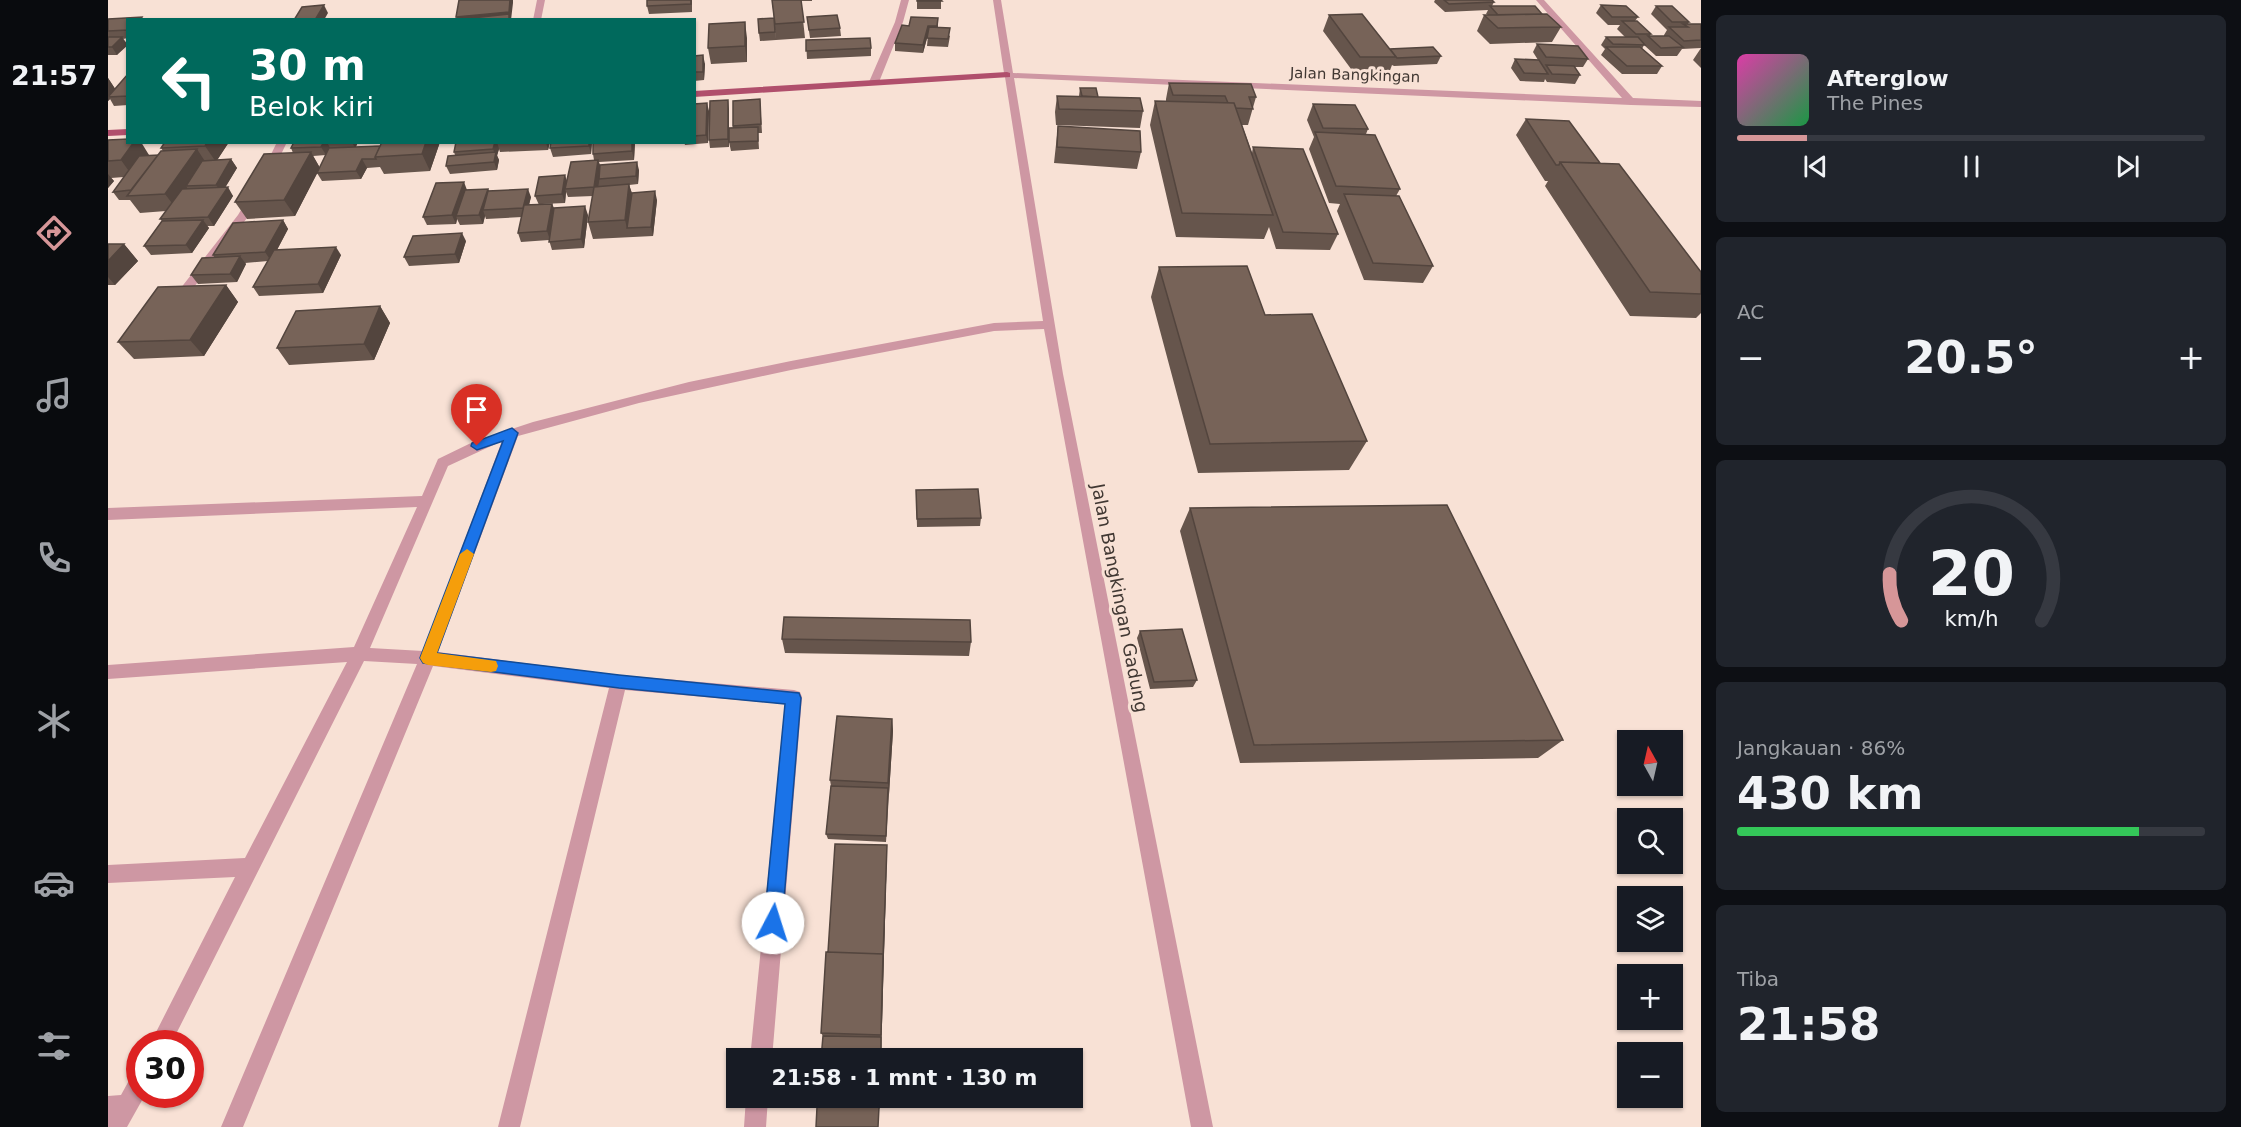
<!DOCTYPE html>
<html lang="id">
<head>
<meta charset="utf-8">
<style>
  :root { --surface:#171b24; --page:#20242c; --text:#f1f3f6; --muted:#9ea1a6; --line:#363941; --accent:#d69698 }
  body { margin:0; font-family:"DejaVu Sans",sans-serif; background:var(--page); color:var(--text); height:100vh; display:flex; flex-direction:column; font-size:22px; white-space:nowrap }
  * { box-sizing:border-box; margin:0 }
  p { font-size:20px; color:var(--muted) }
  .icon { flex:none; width:33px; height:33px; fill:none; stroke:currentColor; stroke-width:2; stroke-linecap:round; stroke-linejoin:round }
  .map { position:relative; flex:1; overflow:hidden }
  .sheet { display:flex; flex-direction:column; gap:15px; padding:15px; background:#0d0f14; width:540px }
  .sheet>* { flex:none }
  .guide { position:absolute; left:18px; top:18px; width:570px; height:126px; border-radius:0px; box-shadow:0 2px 4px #0004; background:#00695c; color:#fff; overflow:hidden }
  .needle { width:39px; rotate:352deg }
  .controls { position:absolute; left:1509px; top:730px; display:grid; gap:12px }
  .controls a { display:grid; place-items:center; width:66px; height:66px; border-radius:0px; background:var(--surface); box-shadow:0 2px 4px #0004; font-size:30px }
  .speed { position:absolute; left:18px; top:1030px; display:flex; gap:12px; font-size:30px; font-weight:700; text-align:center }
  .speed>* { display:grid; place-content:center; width:78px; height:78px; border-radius:50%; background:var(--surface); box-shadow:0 2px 4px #0004; line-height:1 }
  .speed .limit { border:9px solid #d22; background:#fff; color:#111 }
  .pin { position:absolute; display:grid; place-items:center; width:51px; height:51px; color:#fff; margin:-62px -26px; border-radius:50% 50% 50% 0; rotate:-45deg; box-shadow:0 0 6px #0007 }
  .pin .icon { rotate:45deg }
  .me { position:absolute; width:66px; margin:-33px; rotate:5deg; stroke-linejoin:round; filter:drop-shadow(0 0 4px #0008) }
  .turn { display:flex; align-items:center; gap:21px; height:126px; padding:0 24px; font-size:27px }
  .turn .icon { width:78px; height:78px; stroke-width:2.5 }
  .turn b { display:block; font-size:42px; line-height:51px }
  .big { font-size:45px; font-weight:700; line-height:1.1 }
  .sheet .card { flex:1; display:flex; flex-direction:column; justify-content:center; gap:9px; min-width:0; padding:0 21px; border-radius:9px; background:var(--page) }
  .sheet .dial { align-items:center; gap:0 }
  .dial svg { height:156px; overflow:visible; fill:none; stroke:var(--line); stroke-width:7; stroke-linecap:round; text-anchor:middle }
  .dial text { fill:var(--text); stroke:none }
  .song { display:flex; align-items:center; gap:18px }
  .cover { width:72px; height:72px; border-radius:9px; background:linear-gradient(135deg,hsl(320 70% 55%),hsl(140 70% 35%)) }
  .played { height:6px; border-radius:3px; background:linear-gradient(90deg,var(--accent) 15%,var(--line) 15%) }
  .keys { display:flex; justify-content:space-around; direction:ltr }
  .heat { display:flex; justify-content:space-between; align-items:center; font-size:33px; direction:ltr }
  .charge { height:9px; border-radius:4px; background:linear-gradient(90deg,#34c759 86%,var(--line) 0) }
  .trip { position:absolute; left:618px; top:1048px; width:357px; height:60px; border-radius:0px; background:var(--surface); box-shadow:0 2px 4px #0004; font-weight:700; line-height:60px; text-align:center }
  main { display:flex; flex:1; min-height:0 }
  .tab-bar { display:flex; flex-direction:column; width:108px; justify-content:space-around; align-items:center; background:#090b0e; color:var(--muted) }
  .tab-bar .icon { width:42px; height:42px }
  .tab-bar .active { color:var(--accent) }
  .tab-bar b { font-size:27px; color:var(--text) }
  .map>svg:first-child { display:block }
</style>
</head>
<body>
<main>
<nav class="tab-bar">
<b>21:57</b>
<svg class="icon active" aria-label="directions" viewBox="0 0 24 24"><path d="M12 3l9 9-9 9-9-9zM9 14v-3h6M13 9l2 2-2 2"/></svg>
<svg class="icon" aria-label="music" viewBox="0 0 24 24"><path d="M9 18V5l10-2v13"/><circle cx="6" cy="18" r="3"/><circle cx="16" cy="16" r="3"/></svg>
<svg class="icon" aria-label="phone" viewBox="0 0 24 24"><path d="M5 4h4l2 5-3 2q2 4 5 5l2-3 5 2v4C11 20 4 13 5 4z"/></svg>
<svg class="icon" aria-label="climate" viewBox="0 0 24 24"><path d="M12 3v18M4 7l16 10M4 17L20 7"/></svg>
<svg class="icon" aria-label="car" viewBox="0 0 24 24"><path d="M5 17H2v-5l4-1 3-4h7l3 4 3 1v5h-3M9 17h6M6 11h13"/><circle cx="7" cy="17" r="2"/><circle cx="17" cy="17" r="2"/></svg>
<svg class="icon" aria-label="filters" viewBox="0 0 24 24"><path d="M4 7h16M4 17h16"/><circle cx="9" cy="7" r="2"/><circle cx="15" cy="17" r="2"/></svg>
</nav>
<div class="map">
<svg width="1593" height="1127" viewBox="0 0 1593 1127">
  <rect width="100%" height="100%" fill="#f8e1d5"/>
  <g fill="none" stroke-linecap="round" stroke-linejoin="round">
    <path fill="#ce97a3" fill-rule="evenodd" d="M429 0H437L433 20H425Z
      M793 0H801L795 22 771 82 763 84 761 82 787 22Z
      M885 0H893L905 73 1514 98 1428 0H1436L1525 98 1593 101V107L1523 105 906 78 955 374 1105 1127H1083L936 329 886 331 683 370 531 403 410 436 330 652 511 675 686 690 692 692 694 697 664 1059H642L677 704 517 690 412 1127H390L501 688 325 666 135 1127H113L309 664 256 661 63 1044H42L127 877 0 883V865L137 858 239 662 0 679V665L246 647 309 507 0 520V508L314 496 330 459 365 442 425 422 581 382 683 361 886 323 935 321 897 77 895 75 896 73ZM394 441 315 651 262 648 340 466Z
      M169 142H179L164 173H156L155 171Z
      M146 194 151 197 139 218 73 304H65V298L130 215 142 195Z
      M32 1072V1095H37L19 1127H0V1096L13 1095 24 1075Z
      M638 1098H660L658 1127H636Z"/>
    <path fill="#b04f6c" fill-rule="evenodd" d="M899 72 902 73V77L586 97V91Z
      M20 129V135L0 136V130Z"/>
  </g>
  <path fill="#66554c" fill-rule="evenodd" d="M584 0V12L541 14 539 6Z
    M664 0H704V1H693L697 38 668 40Z
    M809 0H833V9H809Z
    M1327 0H1384L1386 2 1384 6 1434 14 1453 27 1444 42 1382 44 1369 31 1376 15H1380L1378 14 1380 10 1337 12 1326 2Z
    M1493 5 1530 17 1527 21 1543 34 1542 36H1556V35L1559 30 1543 14 1548 6 1581 22 1580 24H1593V68L1585 60 1593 48 1574 49 1569 56H1548L1536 45 1534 49 1554 66 1549 74H1514L1493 55 1497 49 1493 45 1498 37H1517L1509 29 1512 25H1500L1488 13Z
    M1221 15 1282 49 1333 56 1329 64 1286 66 1284 65 1281 73H1246L1215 31Z
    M34 17 35 20H20V38L15 39 9 55H0V19Z
    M699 17 732 28 733 36 702 38Z
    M666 18 668 40 652 41 651 33Z
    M830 18V28L842 36 840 47 819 46 820 35 815 53 787 51V43L801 26Z
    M639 38V62L603 64 600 48Z
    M698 40 763 48V56L699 59Z
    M1429 44 1480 59 1475 67H1466L1472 75 1467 84 1439 82 1437 79 1436 82 1412 81 1403 68 1407 59 1430 60 1425 52Z
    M586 56 597 64 596 80 586 81Z
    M20 74V105L6 106 2 99 0 101V78L7 89Z
    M1061 83 1148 97 1140 125H1134L1144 153 1145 147 1230 234 1222 250 1168 249 1161 227 1156 239 1068 237 1042 125 1047 101 1058 102V99Z
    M972 88 990 97 1035 111 1032 128 948 125 947 112 949 96H971Z
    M652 99 654 133H650L651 149 623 151 621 142V130V147L602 148 601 140 621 109V128H625V126Z
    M586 104 601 111 600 143 577 145 576 142H586Z
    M1205 104 1260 129 1258 134 1292 189 1288 196 1325 266 1315 283 1256 280 1229 211 1232 204 1221 203 1201 149 1206 137 1199 120Z
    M1418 119 1492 163 1593 272V313L1588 318 1522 316 1437 186 1440 181H1437L1408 135Z
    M950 126 1033 152 1029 169 946 163Z
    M0 140 41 155V156L50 155 55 151 53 148 121 142 109 160 123 159 129 168 117 187 125 196 106 226H99L101 228 84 253 43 255 36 246 54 221 52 219 58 211 32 213 22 200H11L5 192 16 177 3 178 6 181 0 188Z
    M186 142H250L248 147 332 142 322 171 276 174 272 167 259 168 253 179 214 181 209 173 187 216 139 219 127 202 185 153 183 148ZM218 155 212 168 205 156Z
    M348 142H442L440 150 392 152 391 149 389 155 391 160 389 170 342 174 338 166 347 155 346 152Z
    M443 142H484L483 154 445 157 442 148Z
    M485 142H527L526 160 491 162 492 166 531 170 530 184 521 185 524 193 549 200 545 236 485 239 480 222 485 196 460 197 458 192 457 203 434 204H444L446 209 480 215 476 248 444 250 441 240 413 242 410 233 414 217 378 219 377 216 375 224 352 225 349 219 348 224 319 225 315 217 359 190 380 189 381 191 423 197 421 205H431L427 196 459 181 486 160 485 154Z
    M175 220 180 229 169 250 233 255 215 293 151 296 145 287 160 261 137 263 138 264 129 282 90 284 83 275 106 257 105 255Z
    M358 241 351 263 301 266 296 257Z
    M0 244H16L30 261 7 285H0Z
    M1051 267 1157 315 1259 441 1241 470 1090 473 1043 297Z
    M118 285 130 302 96 356 26 359 10 342Z
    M272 306 282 323 266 360 181 365 169 348Z
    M808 490 873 518 872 526 809 527Z
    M1082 508 1455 740 1430 758 1132 763 1072 531Z
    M1032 631 1089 680 1085 687 1042 689 1029 638Z
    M674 639 863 642 861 656 677 653Z
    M784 719 785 731 778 842 720 839 718 834 723 786 722 780Z
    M779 850 773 1059 715 1036 713 1033 720 952Z"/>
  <path fill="#53453e" d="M402 0H405V3L403 20H349L348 17Z
    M216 5 220 13 216 20H207Z
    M637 22 639 38V62L637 46Z
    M820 26V34L815 53V45Z
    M14 37 20 45 9 55 4 47Z
    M595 55 597 64 596 80 595 72Z
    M0 78 8 90 0 97 2 99 0 101Z
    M620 100 621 109V147L620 139Z
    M599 103 601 111 600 143 598 135Z
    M26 142H33L41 155 25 177 13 160Z
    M99 142H121L108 162 97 146Z
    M216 142H219L222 148 218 155 213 147Z
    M244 142H250L247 148Z
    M318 142H332L322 171 314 154Z
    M387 142H389L391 149 389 156 391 160 389 170 386 162 387 154 385 149Z
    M438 142H442L440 150Z
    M481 142H484L483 154 481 146Z
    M524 142H527L526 160 524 151Z
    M89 149 100 166 78 186 82 192 70 211 57 194Z
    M203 152 212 168 187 216 176 200Z
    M123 159 129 168 114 193 108 185Z
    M254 159 259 168 253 179 248 171Z
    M490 160 493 168 489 196 486 187Z
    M529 162 531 170 530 184 528 176Z
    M0 174 6 181 0 188Z
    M457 175 460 184 457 189 458 192 457 203 454 194Z
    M356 182 359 190 348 216 349 219 348 224 344 215Z
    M521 184 526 201 519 228 517 220Z
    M120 187 125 196 106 226 100 217Z
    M380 189 383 198 375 210 377 216 375 224 371 215Z
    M420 189 423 197 418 216 415 208Z
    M547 191 549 200 545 236 543 227Z
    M444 204 448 212 442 240 439 231Z
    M477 206 480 215 476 248 473 239Z
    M95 220 101 228 84 253 78 245Z
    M175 220 180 229 163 261 157 252Z
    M354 233 358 241 351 263 347 254Z
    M16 244 30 261 7 285 0 277V261Z
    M228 247 233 255 215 293 210 284Z
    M132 256 138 264 129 282 122 274Z
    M118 285 130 302 96 356 82 340Z
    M272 306 282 323 266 360 256 344Z
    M784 719 785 731 781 794 780 783Z
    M779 850 773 1059 775 954Z"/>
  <path fill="#776358" stroke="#53453e" stroke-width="1.5" d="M351 0H402L401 12 348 17Z
    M539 0H583V4L539 6Z
    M664 0H693L696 22 667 24Z
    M809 0H833L834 1H809Z
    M1336 0H1384L1386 2 1341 4Z
    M216 5 207 20H186L194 7Z
    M1493 5 1518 6 1530 17H1504Z
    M1382 6H1427L1434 14 1390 15Z
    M1548 6H1564L1581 22H1564Z
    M401 14V20H364V18Z
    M1254 14 1288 57H1252L1221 15Z
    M1439 14 1453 27 1390 28 1376 15Z
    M729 15 732 28 701 30 699 17Z
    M34 17 32 20H20V30L0 31V19Z
    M803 17 830 18 829 26H820L815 45 787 43 794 25 801 26Z
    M666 18 667 32 651 33 650 19Z
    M1514 21H1529L1543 34H1528Z
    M637 22V46L600 48 601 24Z
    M1575 24H1593V40L1576 41 1561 27H1580Z
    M821 27 842 28 840 39 819 38Z
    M1540 36H1561L1575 47 1553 48Z
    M0 37H14L4 47H0Z
    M1498 37H1530L1537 45 1505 44Z
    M762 38 763 48 698 51V40Z
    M1429 44 1470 46 1480 59 1438 57Z
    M1325 47 1333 56 1289 58 1282 49Z
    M1498 47H1532L1554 66H1519Z
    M595 55V72H586V56Z
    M1407 59 1431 60 1440 74 1416 73Z
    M1438 65 1466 66 1472 75 1444 74Z
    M20 74V96L0 97Z
    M1061 83 1143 84 1148 97H1141L1145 109 1128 108 1126 103H1120L1117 96 1065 95Z
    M972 88H988L990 97 974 96Z
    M949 96 1032 98 1035 111 951 109Z
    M652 99 653 124 625 126V101Z
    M620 100V139L601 140 602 101Z
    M1047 101 1126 103 1165 215 1074 213Z
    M599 103 598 135 586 136V104Z
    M1205 104 1247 105 1260 129 1215 128Z
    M1418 119 1461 121 1492 163 1452 162 1451 165H1448Z
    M950 126 1032 131 1033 152 949 147Z
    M650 127V141L621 142V128Z
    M1207 132 1267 135 1292 189 1228 186Z
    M20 139V142H26L13 160 0 161V140Z
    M57 142H99L97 146 53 148Z
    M186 142H216L213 147 183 148Z
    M274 142H318L314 154 267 157Z
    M348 142H387L385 149 346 152Z
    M443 142H481V146L442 148Z
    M485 142H524V151L485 154Z
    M272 146 267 157 268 159H254L248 171 209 173 221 148Z
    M1145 147 1195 149 1230 234 1175 232Z
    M89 149 57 194 19 196 53 151Z
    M203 152 176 200 127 202 156 154Z
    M388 152 386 162 338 166 340 156Z
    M50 155 23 190 5 192 31 156Z
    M123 159 108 185 78 186 94 161Z
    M490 160 486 187 457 189 463 162Z
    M529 162 528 176 491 179 492 165Z
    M1452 162 1511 164 1593 272V294L1542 292Z
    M457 175 454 194 427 196 431 177Z
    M356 182 344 215 315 217 328 183Z
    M521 184 517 220 480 222 486 187Z
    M120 187 100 217 52 219 74 189Z
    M380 189 371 215 348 216 357 190Z
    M420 189 415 208 375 210 380 191Z
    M547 191 543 227 519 228 524 193Z
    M1236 194 1291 196 1325 266 1265 263Z
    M444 204 439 231 410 233 416 205Z
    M477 206 473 239 441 242 446 208Z
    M95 220 78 245 36 246 54 221Z
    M175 220 157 252 105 255 125 223Z
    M354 233 347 254 296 257 305 236Z
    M0 244H16L0 261Z
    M228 247 210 284 145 287 166 250Z
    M132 256 122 274 83 275 94 258Z
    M1139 266 1157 315 1204 314 1259 441 1102 444 1051 267Z
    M118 285 82 340 10 342 50 287Z
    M272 306 256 344 169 348 188 311Z
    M870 489 873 518 809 519 808 490Z
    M1339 505 1455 740 1146 745 1082 508Z
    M676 617 862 620 863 642 674 639Z
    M1074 629 1089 680 1046 682 1032 631Z
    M729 716 784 719 780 783 722 780Z
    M723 786 780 788 778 836 718 834Z
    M727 844 779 845 775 957V954L720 952Z
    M718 952 775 954 773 1035 713 1033Z
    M715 1036 773 1037V1059H713Z
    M711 1098H772L771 1109V1107H710Z
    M709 1107H771L770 1127H708Z"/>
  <path fill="#1a73e8" stroke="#114b97" stroke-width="1.5" d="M404 428 410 433 329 653 511 675 691 693 693 698 674 923 671 930 665 932 659 930 656 923 677 704 511 688 315 663 312 658 395 441 369 450 363 446 364 443Z"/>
  <path fill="#f59e0b" d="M359 549 366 554 329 653 388 661 390 666 388 671 383 672 320 665 315 663 312 658 352 554Z"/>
  <g text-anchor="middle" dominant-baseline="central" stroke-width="6" stroke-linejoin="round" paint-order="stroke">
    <g font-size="15" fill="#413833" stroke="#f8e1d5">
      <text transform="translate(1247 75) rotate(2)">Jalan Bangkingan</text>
    </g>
    <g font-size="18" fill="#413833" stroke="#f8e1d5">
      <text transform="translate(1012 598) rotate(79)">Jalan Bangkingan Gadung</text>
    </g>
  </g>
</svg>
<div class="controls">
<a><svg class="needle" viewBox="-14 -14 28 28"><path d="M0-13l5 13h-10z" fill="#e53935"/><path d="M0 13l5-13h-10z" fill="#9ea1a6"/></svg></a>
<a><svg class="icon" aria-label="search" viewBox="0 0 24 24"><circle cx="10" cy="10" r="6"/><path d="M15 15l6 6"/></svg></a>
<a><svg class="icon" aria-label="layers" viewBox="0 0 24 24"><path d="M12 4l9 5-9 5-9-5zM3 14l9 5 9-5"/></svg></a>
<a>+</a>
<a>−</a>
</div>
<div class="speed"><div class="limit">30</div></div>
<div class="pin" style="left:369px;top:446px;background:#d93025"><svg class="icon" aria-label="arrive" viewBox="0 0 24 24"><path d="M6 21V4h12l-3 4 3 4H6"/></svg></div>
<svg class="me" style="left:665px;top:923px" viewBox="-20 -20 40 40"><circle r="19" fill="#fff"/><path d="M0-13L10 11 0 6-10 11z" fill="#1a73e8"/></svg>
<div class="trip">21:58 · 1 mnt · 130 m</div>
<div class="guide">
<div class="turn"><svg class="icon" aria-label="left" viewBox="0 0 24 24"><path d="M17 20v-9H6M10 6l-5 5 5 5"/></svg><div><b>30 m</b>Belok kiri</div></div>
</div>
</div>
<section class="sheet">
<div class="card">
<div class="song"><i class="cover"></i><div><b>Afterglow</b><p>The Pines</p></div></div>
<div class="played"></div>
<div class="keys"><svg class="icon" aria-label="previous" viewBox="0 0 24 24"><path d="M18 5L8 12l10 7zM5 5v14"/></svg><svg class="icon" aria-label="pause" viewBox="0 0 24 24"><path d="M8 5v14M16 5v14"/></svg><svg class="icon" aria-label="next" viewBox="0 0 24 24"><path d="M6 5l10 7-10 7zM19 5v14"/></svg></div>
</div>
<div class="card"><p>AC</p>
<div class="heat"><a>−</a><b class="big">20.5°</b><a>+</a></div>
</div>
<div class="card dial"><svg viewBox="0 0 100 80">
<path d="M14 69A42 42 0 1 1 86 69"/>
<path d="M14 69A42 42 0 0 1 8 45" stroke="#d69698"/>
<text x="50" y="56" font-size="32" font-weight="700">20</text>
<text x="50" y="72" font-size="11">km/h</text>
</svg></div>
<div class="card"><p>Jangkauan · 86%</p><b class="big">430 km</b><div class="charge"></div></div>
<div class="card"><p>Tiba</p><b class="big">21:58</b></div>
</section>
</main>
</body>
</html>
